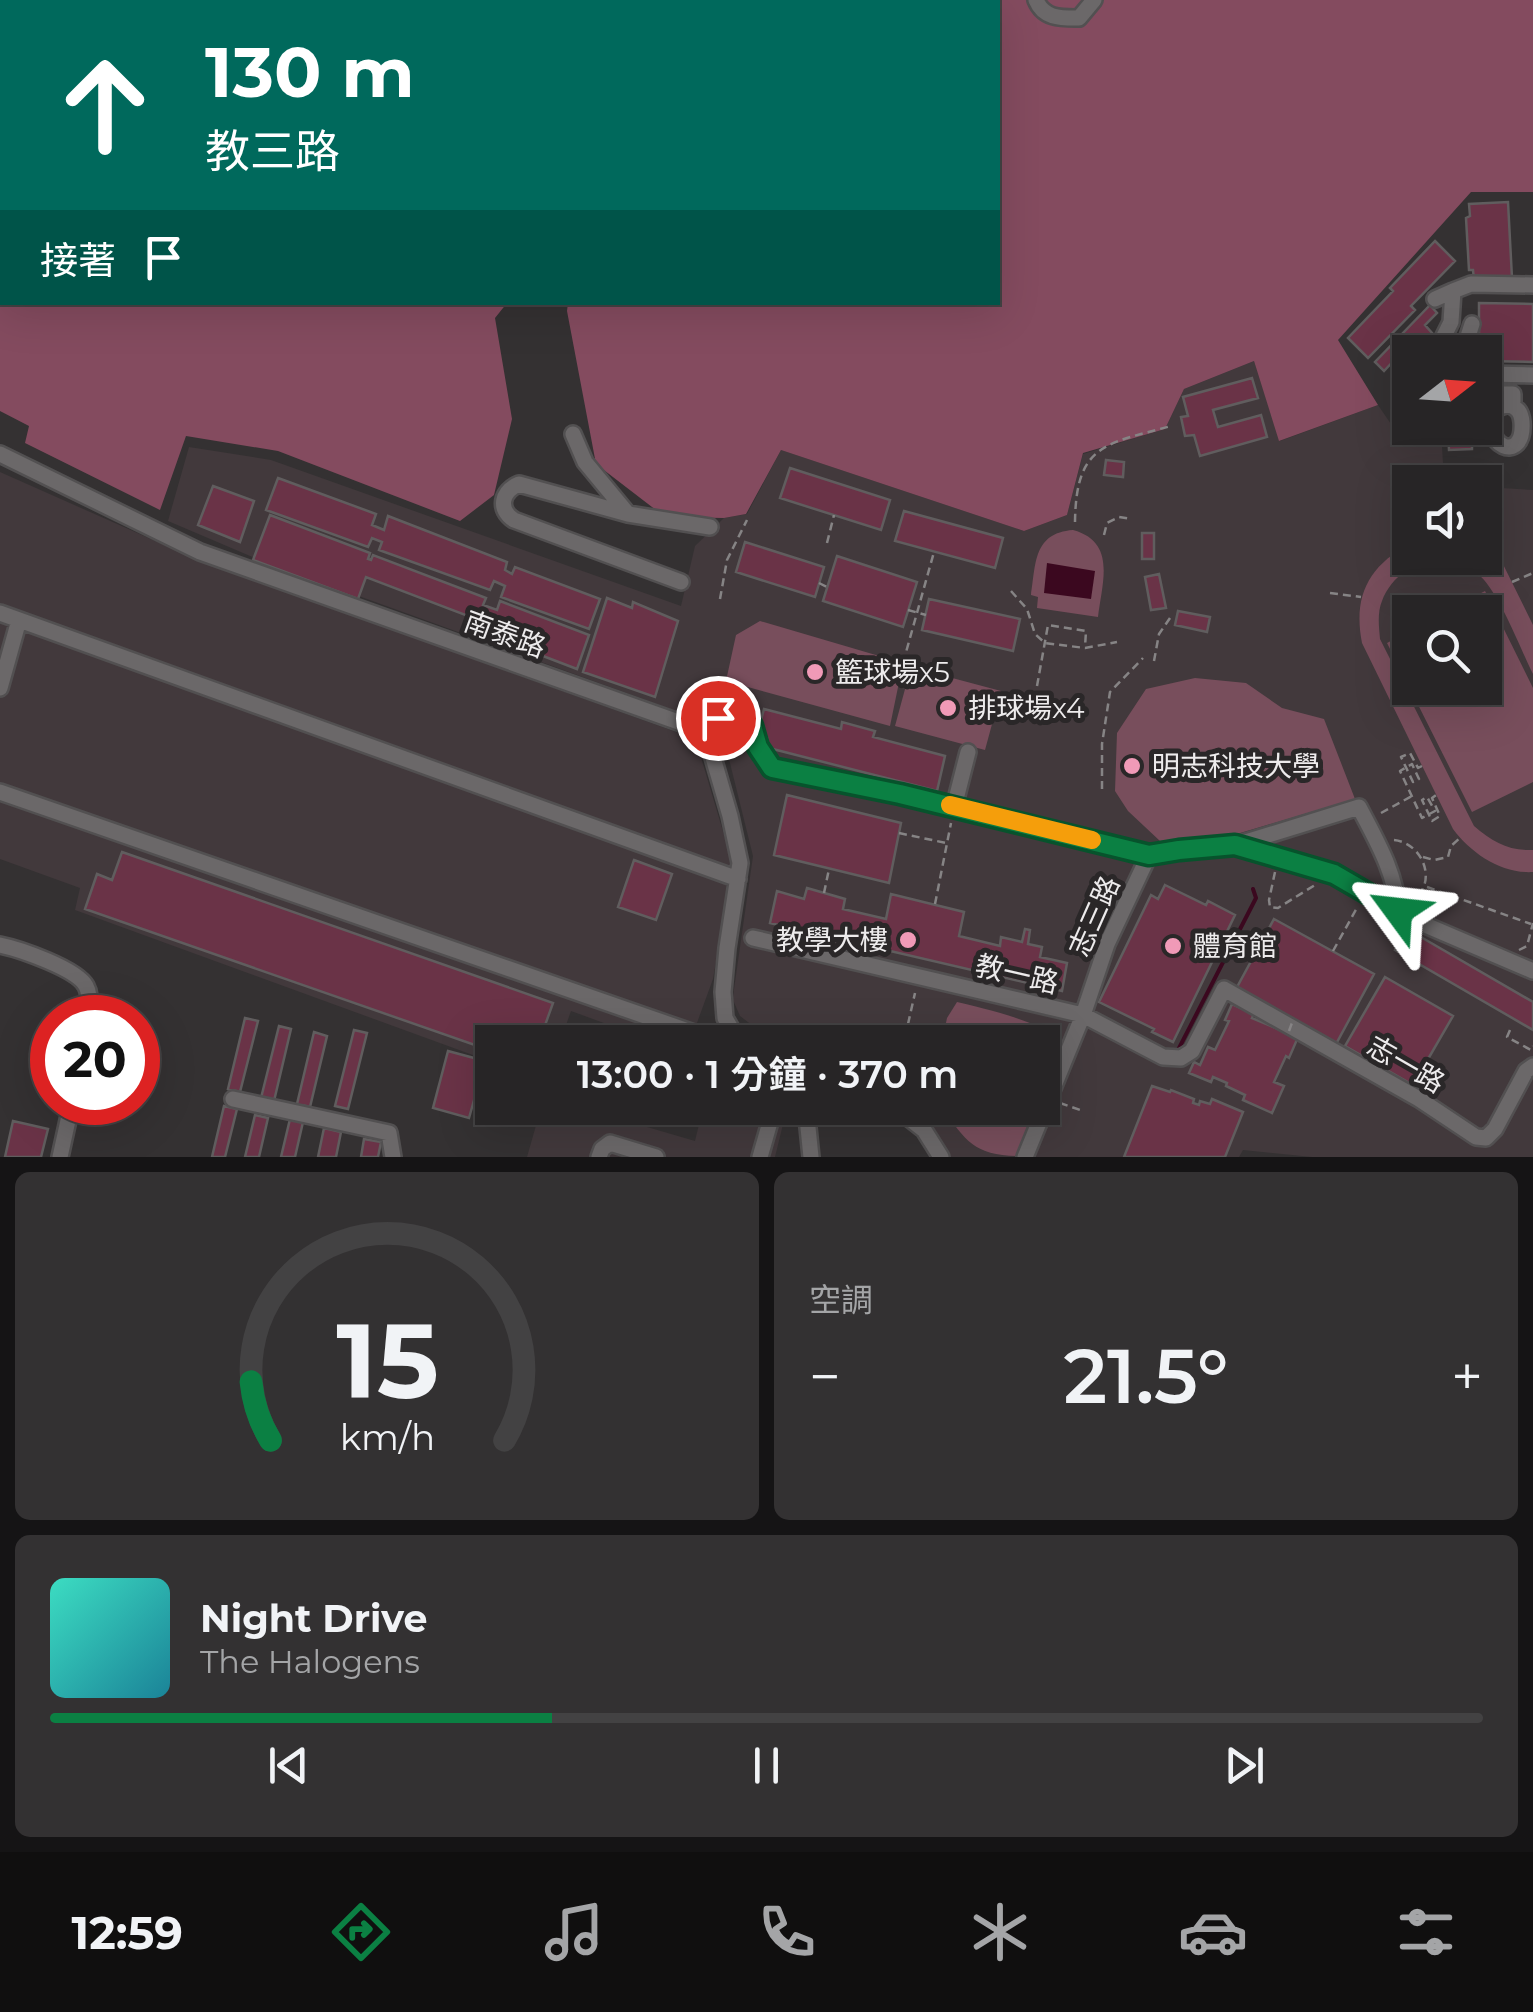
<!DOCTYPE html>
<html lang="zh-TW">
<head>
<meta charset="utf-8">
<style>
  :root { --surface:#272526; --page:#333132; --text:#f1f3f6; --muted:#a4a5a7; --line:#434243; --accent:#0b8043 }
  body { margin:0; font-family:Montserrat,"Noto Sans TC",sans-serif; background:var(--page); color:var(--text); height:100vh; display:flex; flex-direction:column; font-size:38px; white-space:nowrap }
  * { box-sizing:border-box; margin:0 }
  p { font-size:32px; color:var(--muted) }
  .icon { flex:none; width:55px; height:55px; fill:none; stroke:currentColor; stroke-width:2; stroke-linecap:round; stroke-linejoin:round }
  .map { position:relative; height:1157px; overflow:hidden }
  .details { display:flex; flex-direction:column; gap:15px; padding:15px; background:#151415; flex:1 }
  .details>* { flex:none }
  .hud { position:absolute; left:0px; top:0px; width:1000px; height:305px; box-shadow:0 10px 40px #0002,0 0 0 2px var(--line); background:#00695c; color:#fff; overflow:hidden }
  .needle { width:65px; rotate:73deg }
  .buttons { position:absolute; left:1392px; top:335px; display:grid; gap:20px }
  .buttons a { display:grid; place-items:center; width:110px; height:110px; border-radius:0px; background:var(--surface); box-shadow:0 10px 40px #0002,0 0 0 2px var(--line); font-size:50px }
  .speed { position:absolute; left:30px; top:995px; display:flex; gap:20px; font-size:50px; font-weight:700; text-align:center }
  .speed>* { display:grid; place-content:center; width:130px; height:130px; border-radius:50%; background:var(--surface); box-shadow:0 10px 40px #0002,0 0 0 2px var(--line); line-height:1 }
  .speed .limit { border:15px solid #d22; background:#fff; color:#111 }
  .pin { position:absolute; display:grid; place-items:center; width:85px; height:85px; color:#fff; margin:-42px; border:5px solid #fff; border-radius:50%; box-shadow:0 2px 10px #0007 }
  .me { position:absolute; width:110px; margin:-55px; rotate:300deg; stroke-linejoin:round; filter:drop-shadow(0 0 8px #0008) }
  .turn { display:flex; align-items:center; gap:35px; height:210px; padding:0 40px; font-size:45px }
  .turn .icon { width:130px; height:130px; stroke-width:2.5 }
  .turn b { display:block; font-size:70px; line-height:85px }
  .then { display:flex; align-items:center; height:95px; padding:0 40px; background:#0003; gap:20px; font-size:38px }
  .big { font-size:75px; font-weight:600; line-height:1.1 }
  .details .card { flex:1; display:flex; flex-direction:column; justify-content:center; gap:15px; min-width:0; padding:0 35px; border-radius:15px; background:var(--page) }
  .details .dial { align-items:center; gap:0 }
  .dial svg { height:260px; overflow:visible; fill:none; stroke:var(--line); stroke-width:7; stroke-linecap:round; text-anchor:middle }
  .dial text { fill:var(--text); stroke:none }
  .song { display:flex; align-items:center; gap:30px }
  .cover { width:120px; height:120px; border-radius:15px; background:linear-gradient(135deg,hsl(170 70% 55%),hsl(190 70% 35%)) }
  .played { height:10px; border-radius:5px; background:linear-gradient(90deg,var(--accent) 35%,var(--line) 35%) }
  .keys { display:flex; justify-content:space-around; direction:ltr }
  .heat { display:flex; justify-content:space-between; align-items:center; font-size:55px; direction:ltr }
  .details .tiles { flex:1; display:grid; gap:15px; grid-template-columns:1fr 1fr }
  .card:last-child { grid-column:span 2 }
  .trip { position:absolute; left:475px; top:1025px; width:585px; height:100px; border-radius:0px; background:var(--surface); box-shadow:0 10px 40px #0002,0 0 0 2px var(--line); font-weight:600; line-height:100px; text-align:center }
  .dock { display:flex; height:160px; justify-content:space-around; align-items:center; background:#100f0f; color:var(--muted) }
  .dock .icon { width:70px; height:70px }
  .dock .active { color:var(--accent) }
  .dock b { font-size:45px; color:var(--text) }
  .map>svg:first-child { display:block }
</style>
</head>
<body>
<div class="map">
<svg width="1533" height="1157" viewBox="0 0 1533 1157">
  <rect width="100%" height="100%" fill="#343132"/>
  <path fill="#42393c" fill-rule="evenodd" d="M1254 361 1280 441 1378 405 1393 427 1410 419V428H1441L1444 482H1410V558H1485V487L1533 490V1157H1312L1243 1150 1239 1157H948L936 1131 917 1108H1042V1042H774L740 1016 733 1000 734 989 753 856 727 751 709 726 657 704 262 561 168 521 189 447 271 460 681 606 695 546 724 518 747 514 781 450 1024 531 1067 515 1083 454 1165 429 1184 389ZM1410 612H1485V688H1410Z
    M0 472 196 559 679 733 700 754 733 865 713 979 690 1042H656L571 1011 560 1042H492V1062L75 910 80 888 0 859Z
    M541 1108H582L695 1141 703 1108H787L775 1157H527Z"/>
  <path fill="#784e5c" d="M1073 530C1117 542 1102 583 1098 617L1037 608 1038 597 1031 595C1036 564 1033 533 1073 530Z
    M1410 544V558H1485V550L1494 546 1533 625V674C1519 646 1499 591 1477 573 1444 545 1396 564 1382 601 1377 613 1379 627 1380 639L1474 826C1493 842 1508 851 1533 850V872C1501 874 1471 853 1453 829L1362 643C1353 597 1368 566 1410 544Z
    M1485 591 1533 688V782L1472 812 1387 643 1410 631V688H1485V612H1445Z
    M760 621 903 663 890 726 726 681 736 635Z
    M911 667 1001 691 985 750 895 726Z
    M1195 678 1246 683 1282 708 1324 719 1355 799 1230 836 1160 841 1128 811 1115 791 1117 733 1146 689Z
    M957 1002C982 1008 1044 1022 1060 1041L1055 1064 1043 1095 1042 1042H942L947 1018Z
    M942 1108H1038L1017 1156C974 1155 966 1141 942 1108Z"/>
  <path fill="#844b5f" d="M0 0H1533V192H1471L1338 340 1378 405 1279 441 1254 361 1184 389 1165 429 1083 453 1067 515 1024 531 781 450 746 514 724 518 665 517 596 464 567 311 568 303 998 302V2H2V302L507 303 495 318 512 419 494 495 460 521 278 451 186 436 160 510 25 443 29 426 0 411Z"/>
  <path fill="#3b081f" d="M1047 563 1095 571 1091 599 1044 593Z"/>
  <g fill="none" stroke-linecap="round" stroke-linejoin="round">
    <path stroke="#3b081f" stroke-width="4" d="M1176 1054 1256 898 1253 889"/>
  </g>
  <path fill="#6a3347" stroke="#605d5e" stroke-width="2.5" d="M1508 202 1512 278 1474 280 1473 270H1469L1466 218 1470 216 1469 204Z
    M1435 241 1455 261 1411 306 1415 310 1368 358 1348 338 1393 291 1390 288Z
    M1479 303 1533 304V362L1485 361V352H1479Z
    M1430 305 1437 313 1425 325 1432 333 1415 350 1418 352H1410V362L1401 353 1384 371 1375 362Z
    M1252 378 1258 398 1213 410 1218 427 1261 415 1267 437 1200 456 1194 435 1185 436 1181 417 1188 416 1183 397Z
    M1466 429 1472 434V449L1449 450 1448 430Z
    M1106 460 1124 462 1123 477 1104 475Z
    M790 468 890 500 881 530 780 498Z
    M278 478 376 514 372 525 384 530 388 516 507 562 505 570 512 574 515 567 600 599 589 629 501 597 505 586 494 581 490 590 379 550 382 542 372 538 368 547 266 510Z
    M213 486 254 501 240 542 198 525Z
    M904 511 1003 538 995 568 895 541Z
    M270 515 370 553 368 559 371 560 373 555 486 598 483 605 497 610 500 601 589 635 577 669 483 633 489 616 484 614 481 621 366 577 358 599 253 560Z
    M1142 533H1154V559H1142Z
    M745 542 824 567 815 597 736 572Z
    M837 556 917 582 903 627 823 601Z
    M1159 574 1166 608 1151 610 1145 577Z
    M607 598 632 608 633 602 678 621 655 697 583 672Z
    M929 599 1020 619 1013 651 922 630Z
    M1178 611 1210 617 1207 632 1175 625Z
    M764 709 841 729 842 722 875 731 873 737 945 756 937 791 765 747 767 738 757 735Z
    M787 795 901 823 889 883 774 855Z
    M122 852 553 1003 539 1042H492V1051L85 909 97 874 112 880Z
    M634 860 672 874 656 920 618 907Z
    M1165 885 1206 905 1208 901 1235 915 1173 1042 1152 1032 1154 1029 1099 1002 1151 895 1158 899Z
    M807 888 845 899 843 909 886 919 891 894 964 912 959 936 1000 946 1001 937 1022 942 1025 929 1030 930 1028 944 1042 947 1040 957 1067 963 1062 991 770 923 777 891 804 899Z
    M1274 919 1374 974 1336 1044 1236 989Z
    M1407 929 1533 1002V1030L1395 950Z
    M1385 977 1453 1016 1413 1085 1345 1046Z
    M1232 1004 1254 1014 1252 1018 1278 1029 1279 1026 1299 1035 1289 1058 1286 1056 1274 1082 1284 1086 1272 1113 1243 1100 1245 1095 1226 1086 1227 1083 1213 1077 1211 1082 1189 1073 1194 1062 1200 1065 1208 1047 1215 1050 1229 1021 1225 1020Z
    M245 1018 258 1021 240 1092 228 1089Z
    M279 1026 291 1029 274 1101 261 1098Z
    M354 1030 367 1033 348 1109 335 1106Z
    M314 1032 327 1036 310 1107 297 1104Z
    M448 1051 485 1061 469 1118 433 1108Z
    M1152 1086 1170 1092 1171 1090 1194 1099 1193 1103 1199 1105 1200 1101 1210 1104 1212 1099 1243 1112 1225 1157H1124Z
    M224 1106 237 1109 225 1157H212Z
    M255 1115 268 1118 259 1157H245Z
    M290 1119 303 1122 295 1157H281Z
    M13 1121 48 1129 41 1157H5Z
    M324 1128 341 1132 336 1157H318Z
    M364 1139 381 1142 378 1157H361Z"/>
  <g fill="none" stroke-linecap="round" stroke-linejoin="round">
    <defs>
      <path id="minor" d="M1036 0C1044 19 1061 18 1079 18L1094 0
        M506 2V0
        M0 264 2 265
        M1435 299 1453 291
        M1436 352 1451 322 1453 291 1471 284 1533 285
        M1463 352 1472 324
        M1485 374 1533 375
        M1485 394H1513V402
        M1508 404C1517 408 1521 411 1522 422 1525 466 1477 446 1497 408Z
        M573 434 585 462 628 514
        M0 454 200 552 684 724 712 754 730 816 740 863 727 948 723 992 725 1018 739 1042
        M681 582 514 520C497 509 502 491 519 484L628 514 710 527
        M0 613 738 879
        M0 688 19 620
        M718 718 752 726 758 747 772 768 899 794 1149 855
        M0 792 694 1033 728 1042
        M954 807 968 752
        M1236 845 1359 807C1376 840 1396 873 1398 911
        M753 938 1083 1015 1163 1057 1181 1058 1192 1051 1224 989 1419 1099 1476 1137 1486 1138 1495 1129 1526 1071 1533 1066
        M0 945C20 949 77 969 86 986 91 995 89 1007 90 1018
        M233 1099 389 1133 393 1157
        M806 1108 811 1157
        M896 1108 924 1130 941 1157
        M60 1157 72 1102
        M599 1157 602 1149 610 1143 656 1157
        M760 1157 774 1108
        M1025 1157 1083 1015 1107 944 1149 855 1179 850 1235 845 1288 859 1334 874 1409 918 1533 971"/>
    </defs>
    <use href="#minor" stroke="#525051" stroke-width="20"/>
    <path stroke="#868485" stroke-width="2.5" stroke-dasharray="8 5" stroke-linecap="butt" d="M1075 522C1076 444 1105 444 1171 426
      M1104 535 1107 523 1119 517 1131 519
      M827 543 834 515
      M1512 582 1533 573
      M819 583 827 587
      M1011 591 1027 609 1035 634 1045 643 1085 648 1117 642
      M1330 593 1361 597
      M720 599 727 560 747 520
      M1154 661 1159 634 1170 618
      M903 663 934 552
      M1037 686 1048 625 1086 631 1085 647
      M1422 766 1418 768 1410 753 1401 757 1413 782 1419 779 1412 764 1400 771 1422 818 1435 811 1427 797 1422 800 1432 821 1440 816 1432 798 1436 795
      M1102 789V744L1110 692 1143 658
      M1381 813 1412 796
      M899 833 946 843
      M1394 840C1424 843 1440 886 1409 902
      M1423 857 1434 860 1448 857 1451 846 1460 838
      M1275 872 1269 900 1270 907 1278 908 1315 885
      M1427 887 1531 924
      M824 893 829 869
      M935 904 951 823
      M1519 950 1527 946 1533 923
      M1333 951 1358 906
      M908 1024 915 993
      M1510 1030 1507 1037 1531 1050 1533 1046
      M778 1042 782 1028 798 1034
      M1060 1103 1080 1110
      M868 1108 882 1112"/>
    <use href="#minor" stroke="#6b6869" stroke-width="15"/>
    <path stroke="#868485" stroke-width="2.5" stroke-dasharray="8 5" stroke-linecap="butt" d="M908 610 926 615
      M1289 1031 1293 1020"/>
  </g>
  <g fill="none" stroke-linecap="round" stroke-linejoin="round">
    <defs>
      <path id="route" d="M718 718 752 726 758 747 772 768 900 794 1149 855 1179 850 1235 845 1334 874 1398 911"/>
    </defs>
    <use href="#route" stroke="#07532c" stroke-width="25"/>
    <use href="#route" stroke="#0b8043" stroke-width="18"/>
    <path stroke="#f59e0b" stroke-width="18" d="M950 805 1092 840"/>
  </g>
  <g fill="#f09ab7" stroke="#2a2728" stroke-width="4">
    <circle cx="815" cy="672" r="10"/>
    <circle cx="948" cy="708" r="10"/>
    <circle cx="1132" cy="766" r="10"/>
    <circle cx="908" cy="940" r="10"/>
    <circle cx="1173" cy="946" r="10"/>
  </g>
  <g text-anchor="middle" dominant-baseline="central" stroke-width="10" stroke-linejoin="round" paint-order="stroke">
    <g font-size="28" fill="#edebec" stroke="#2a2728">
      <text transform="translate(505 634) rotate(20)">南泰路</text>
      <text transform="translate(1094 916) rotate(-66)">志三路</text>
      <text transform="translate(1017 974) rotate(13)">教一路</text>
      <text transform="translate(1406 1064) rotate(30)">志一路</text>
    </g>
    <g font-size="28" fill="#edebec" stroke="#2a2728" text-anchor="start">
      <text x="835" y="672">籃球場x5</text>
      <text x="968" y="708">排球場x4</text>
      <text x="1152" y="766">明志科技大學</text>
      <text x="888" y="940" text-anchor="end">教學大樓</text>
      <text x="1193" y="946">體育館</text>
    </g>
  </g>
</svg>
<div class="buttons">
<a><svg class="needle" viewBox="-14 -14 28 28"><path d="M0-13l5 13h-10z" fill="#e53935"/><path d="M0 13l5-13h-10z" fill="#a4a5a7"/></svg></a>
<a><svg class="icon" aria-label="sound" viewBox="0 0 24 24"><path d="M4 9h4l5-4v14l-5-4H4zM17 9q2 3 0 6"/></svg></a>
<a><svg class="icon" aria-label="search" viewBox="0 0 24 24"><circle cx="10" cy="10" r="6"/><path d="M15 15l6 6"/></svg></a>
</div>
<div class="speed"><div class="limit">20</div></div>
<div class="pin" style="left:718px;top:718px;background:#d93025"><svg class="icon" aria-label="arrive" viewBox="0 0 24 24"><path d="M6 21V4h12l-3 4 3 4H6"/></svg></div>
<svg class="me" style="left:1398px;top:911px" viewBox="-20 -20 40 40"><path d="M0-17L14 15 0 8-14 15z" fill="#0b8043" stroke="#fff" stroke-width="4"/></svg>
<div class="trip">13:00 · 1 分鐘 · 370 m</div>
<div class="hud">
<div class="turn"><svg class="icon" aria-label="ahead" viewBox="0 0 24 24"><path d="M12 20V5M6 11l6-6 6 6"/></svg><div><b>130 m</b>教三路</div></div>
<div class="then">接著<svg class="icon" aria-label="arrive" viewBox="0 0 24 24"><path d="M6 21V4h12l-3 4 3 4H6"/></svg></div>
</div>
</div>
<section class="details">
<div class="tiles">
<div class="card dial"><svg viewBox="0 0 100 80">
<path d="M14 69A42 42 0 1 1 86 69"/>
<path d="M14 69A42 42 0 0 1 8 51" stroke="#0b8043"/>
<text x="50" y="56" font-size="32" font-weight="700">15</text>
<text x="50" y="72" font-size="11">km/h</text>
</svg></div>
<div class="card"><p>空調</p>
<div class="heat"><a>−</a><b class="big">21.5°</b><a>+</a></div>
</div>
<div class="card">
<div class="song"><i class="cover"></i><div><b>Night Drive</b><p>The Halogens</p></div></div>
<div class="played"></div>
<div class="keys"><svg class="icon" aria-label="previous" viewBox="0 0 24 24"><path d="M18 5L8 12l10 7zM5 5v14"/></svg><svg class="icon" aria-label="pause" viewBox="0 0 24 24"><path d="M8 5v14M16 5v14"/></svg><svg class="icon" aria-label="next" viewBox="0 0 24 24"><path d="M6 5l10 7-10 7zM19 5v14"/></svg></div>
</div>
</div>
</section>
<nav class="dock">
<b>12:59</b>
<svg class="icon active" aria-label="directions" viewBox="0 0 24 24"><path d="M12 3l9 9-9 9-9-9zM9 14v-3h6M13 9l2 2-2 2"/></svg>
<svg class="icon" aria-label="music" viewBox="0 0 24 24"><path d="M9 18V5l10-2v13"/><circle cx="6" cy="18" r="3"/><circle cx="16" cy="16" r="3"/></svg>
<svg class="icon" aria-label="phone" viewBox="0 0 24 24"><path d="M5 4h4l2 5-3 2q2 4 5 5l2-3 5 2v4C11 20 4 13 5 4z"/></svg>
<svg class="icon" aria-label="climate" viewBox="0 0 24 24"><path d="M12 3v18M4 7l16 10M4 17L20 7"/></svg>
<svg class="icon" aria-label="car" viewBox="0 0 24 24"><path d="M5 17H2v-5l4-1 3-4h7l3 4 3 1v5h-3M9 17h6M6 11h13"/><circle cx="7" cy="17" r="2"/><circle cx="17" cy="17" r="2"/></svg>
<svg class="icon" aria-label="filters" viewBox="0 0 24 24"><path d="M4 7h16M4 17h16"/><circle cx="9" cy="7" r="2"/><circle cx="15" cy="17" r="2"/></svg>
</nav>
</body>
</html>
